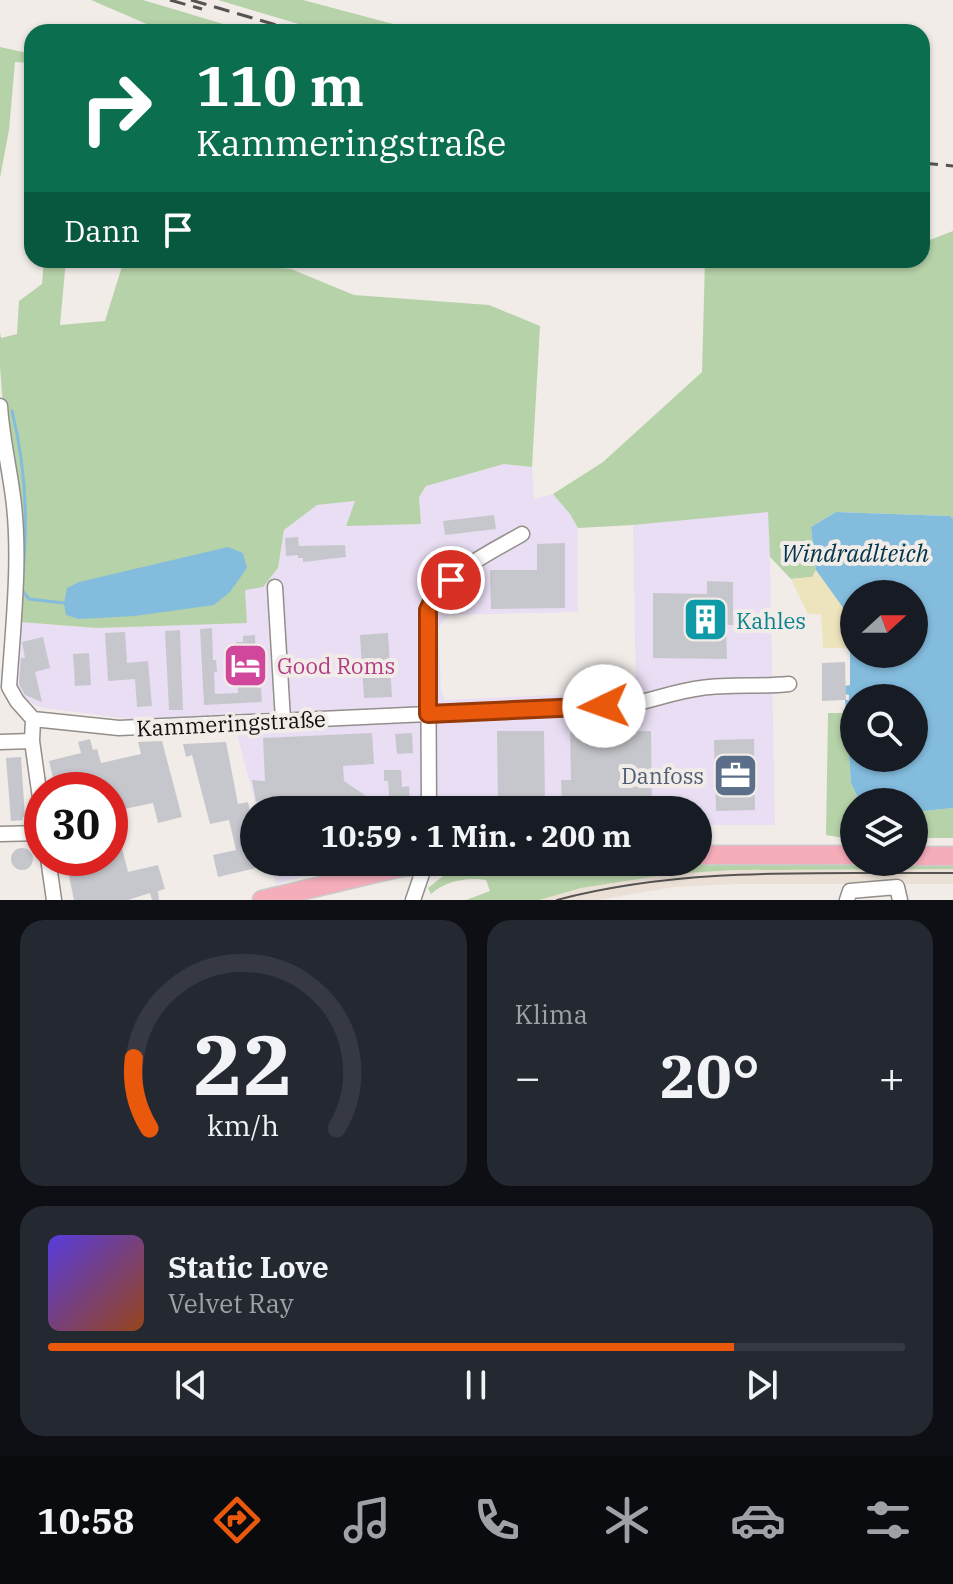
<!DOCTYPE html>
<html lang="de">
<head>
<meta charset="utf-8">
<style>
  :root { --surface:#171b24; --page:#242831; --text:#f1f3f6; --muted:#9ea1a6; --line:#363941; --accent:#ea580c }
  body { margin:0; font-family:"IBM Plex Serif",serif; background:var(--page); color:var(--text); height:100vh; display:flex; flex-direction:column; font-size:30px; white-space:nowrap }
  * { box-sizing:border-box; margin:0 }
  p { font-size:26px; color:var(--muted) }
  .icon { flex:none; width:44px; height:44px; fill:none; stroke:currentColor; stroke-width:2; stroke-linecap:round; stroke-linejoin:round }
  .map { position:relative; height:900px; overflow:hidden }
  .details { display:flex; flex-direction:column; gap:20px; padding:20px; background:#0d0f14; flex:1 }
  .details>* { flex:none }
  .guide { position:absolute; left:24px; top:24px; width:906px; height:244px; border-radius:24px; box-shadow:0 2px 6px #0004; background:#0b6e4f; color:#fff; overflow:hidden }
  .needle { width:52px; rotate:69deg }
  .tools { position:absolute; left:840px; top:580px; display:grid; gap:16px }
  .tools a { display:grid; place-items:center; width:88px; height:88px; border-radius:50%; background:var(--surface); box-shadow:0 2px 6px #0004; font-size:40px }
  .speed { position:absolute; left:24px; top:772px; display:flex; gap:16px; font-size:40px; font-weight:700; text-align:center }
  .speed>* { display:grid; place-content:center; width:104px; height:104px; border-radius:50%; background:var(--surface); box-shadow:0 2px 6px #0004; line-height:1 }
  .speed .limit { border:12px solid #d22; background:#fff; color:#111 }
  .pin { position:absolute; display:grid; place-items:center; width:68px; height:68px; color:#fff; margin:-34px; border:4px solid #fff; border-radius:50%; box-shadow:0 2px 8px #0007 }
  .me { position:absolute; width:88px; margin:-44px; rotate:267deg; stroke-linejoin:round; filter:drop-shadow(0 0 6px #0008) }
  .turn { display:flex; align-items:center; gap:28px; height:168px; padding:0 40px; font-size:36px }
  .turn .icon { width:104px; height:104px; stroke-width:2.5 }
  .turn b { display:block; font-size:56px; line-height:68px }
  .then { display:flex; align-items:center; height:76px; padding:0 40px; background:#0003; gap:16px; font-size:30px }
  .big { font-size:60px; font-weight:700; line-height:1.1 }
  .details .tile { flex:1; display:flex; flex-direction:column; justify-content:center; gap:12px; min-width:0; padding:0 28px; border-radius:24px; background:var(--page) }
  .details .dial { align-items:center; gap:0 }
  .dial svg { height:208px; overflow:visible; fill:none; stroke:var(--line); stroke-width:7; stroke-linecap:round; text-anchor:middle }
  .dial text { fill:var(--text); stroke:none }
  .song { display:flex; align-items:center; gap:24px }
  .cover { width:96px; height:96px; border-radius:12px; background:linear-gradient(135deg,hsl(250 70% 55%),hsl(20 70% 35%)) }
  .played { height:8px; border-radius:4px; background:linear-gradient(90deg,var(--accent) 80%,var(--line) 80%) }
  .keys { display:flex; justify-content:space-around; direction:ltr }
  .heat { display:flex; justify-content:space-between; align-items:center; font-size:44px; direction:ltr }
  .details .tiles { flex:1; display:grid; gap:20px; grid-template-columns:1fr 1fr }
  .tile:last-child { grid-column:span 2 }
  .trip { position:absolute; left:240px; top:796px; width:472px; height:80px; border-radius:40px; background:var(--surface); box-shadow:0 2px 6px #0004; font-weight:700; line-height:80px; text-align:center }
  .tabs { display:flex; height:128px; justify-content:space-around; align-items:center; background:#090b0e; color:var(--muted) }
  .tabs .icon { width:56px; height:56px }
  .tabs .active { color:var(--accent) }
  .tabs b { font-size:36px; color:var(--text) }
  .map>svg:first-child { display:block }
</style>
</head>
<body>
<div class="map">
<svg width="953" height="900" viewBox="0 0 953 900">
  <rect width="100%" height="100%" fill="#f1ece8"/>
  <path fill="#e9def3" d="M504 464 532 467 534 499 553 494 570 514 578 528V612L448 615 438 629 441 690 445 700 636 691 633 525 769 511 775 825H698V810H257L232 715 129 719 43 708 20 698 15 681 20 622 97 628 247 622 244 589 278 568 284 530 317 505 356 501 346 525 421 524 419 497 426 486Z
    M270 862H361L276 884Z"/>
  <path fill="#ebe0d6" d="M953 869V884H735L675 887 598 900H539L581 888 671 874 735 870Z"/>
  <path fill="#b6d2a8" d="M91 0H143L250 32H148L149 25Z
    M218 0H303L423 32H326Z
    M0 47 32 54V63L15 62 9 130 0 178Z
    M953 231V519L950 516 836 512 811 527 816 570 812 577 791 579 770 557 768 512 633 525 578 528 570 514 553 494 603 462 702 372 705 260H922V243Z
    M44 260H66L60 325 105 321 124 260H167L291 269 354 295 489 305 540 326 532 467 504 464 426 486 419 497 421 524 346 526 355 501 317 505 284 530 278 568 263 587 245 590 247 623 97 628 20 622 0 367V332L1 338 17 334 19 301 42 284Z
    M828 713H846L851 783 860 802H854V839L853 834 849 839 826 835Z
    M953 808V838H914V812Z
    M953 861V869L735 870 671 874 581 888 539 900H466L490 891 486 880C466 877 446 881 431 894L428 888 453 868 490 866Z"/>
  <path fill="#ede4be" d="M816 570 844 609 850 648H823L821 614H808L791 579 812 577Z"/>
  <path fill="#83bcdd" fill-rule="evenodd" d="M836 512 950 516 953 519V808L914 812V802H860L851 783 845 700H849V695L845 694V686L850 685V648L844 609 816 570 811 527ZM854 594H914V654H854ZM854 698H914V758H854Z
    M228 547 243 553 247 568 230 592 214 605 135 616 79 619 66 615 64 603 67 588 79 582Z"/>
  <g fill="none" stroke-linecap="round" stroke-linejoin="round">
    <path stroke="#83bcdd" stroke-width="3" d="M12 411C25 463 28 521 23 574
      M22 590 29 599 64 603"/>
  </g>
  <path fill="#c6c7cc" d="M494 515 496 529 445 535 443 521Z
    M298 537 299 546 345 545 346 557 303 562V558H298V555L286 556 285 538Z
    M565 543V608L491 609 490 570H537V544Z
    M707 581 733 582V625H726L727 659 653 658V593L707 594Z
    M212 628 213 660H216L217 672H214L215 694 238 693 236 642H243V636L255 635 257 688H261L262 702 204 705 200 629Z
    M180 630 183 710H169L165 631Z
    M125 632 127 663 148 661 152 706 137 707 135 679 108 681 105 633Z
    M388 633 392 697 364 698 360 635Z
    M43 637 50 668 35 672 42 702 25 695 19 684 21 658H25L22 642Z
    M89 653 91 685 75 686 73 654Z
    M845 662 846 700 822 701V663Z
    M497 731H544L545 803 498 802Z
    M651 731 652 810H562L561 780H571L570 732Z
    M372 733 374 764 343 766 344 781 366 796 367 810H287L284 796 256 802 252 780 265 781 263 738Z
    M412 733 413 753 397 754 395 734Z
    M90 739 93 750 97 749 101 763 141 754 138 742 162 741 182 817 158 823 153 803 110 812V790H67L63 776 53 778 49 761 81 753 78 742Z
    M754 739 755 810 716 811 714 740Z
    M226 742 238 804 248 802 254 829V846H251L256 868 218 877 213 855 236 850 229 820 210 824 192 755 186 757 183 744Z
    M21 757 25 817H22L23 820 11 821 6 758Z
    M384 770H401L402 787 409 786 410 810H390L388 781H384Z
    M118 832 128 872 158 865 165 889 158 891 159 900H152L150 893 128 900H74L69 876 81 873 77 858H110V834Z
    M11 859a11 11 0 1 1 22 0a11 11 0 1 1-22 0Z"/>
  <g fill="none" stroke-linecap="round" stroke-linejoin="round">
    <defs>
      <path id="minor" d="M0 406C2 437 9 466 13 497 21 556 13 627 9 687L17 701 33 719 119 728 627 705C652 701 675 691 701 688 730 684 760 687 789 684
        M275 587 283 720
        M33 719 32 741 42 812
        M0 742 32 741
        M429 810 428 610C445 572 488 554 522 534
        M0 834 42 833
        M48 858 54 900
        M413 900 426 862
        M847 900 850 891 897 887 900 900"/>
      <path id="major" d="M698 855H854
        M914 856H953
        M262 900 397 868 439 862"/>
    </defs>
    <use href="#minor" stroke="#938e8a" stroke-width="17"/>
    <use href="#major" stroke="#cbcaca" stroke-width="21"/>
    <use href="#minor" stroke="#fff" stroke-width="14"/>
    <use href="#major" stroke="#f6adba" stroke-width="18"/>
    <path stroke="#565351" stroke-width="2" d="M557 900C685 866 821 874 953 873"/>
    <path stroke="#565351" stroke-width="3" stroke-dasharray="16 8" stroke-linecap="butt" d="M170 0 202 9
      M191 0 300 32
      M922 163 953 166"/>
  </g>
  <g fill="none" stroke-linecap="round" stroke-linejoin="round">
    <defs>
      <path id="route" d="M451 580 436 593 428 610V714L604 706"/>
    </defs>
    <use href="#route" stroke="#983908" stroke-width="20"/>
    <use href="#route" stroke="#ea580c" stroke-width="14"/>
  </g>
  <defs>
    <symbol id="building-square" viewBox="-11 -11 22 22"><rect x="-9" y="-9" width="18" height="18" rx="4" fill="#0f9aa8" stroke="#f1ece8"/><path d="M-4-6H4V6H1V3H-1V6H-4ZM-2.5-4.3h1.7v1.8h-1.7ZM.8-4.3h1.7v1.8H.8ZM-2.5-1h1.7V.8h-1.7ZM.8-1h1.7V.8H.8Z" fill="#fff"/></symbol>
    <symbol id="hotel-square" viewBox="-11 -11 22 22"><rect x="-9" y="-9" width="18" height="18" rx="4" fill="#d1479c" stroke="#f1ece8"/><path d="M-6-4.5h1.5V1H6V5H4.5V3h-9V5H-6ZM-4 0a1.8 1.8 0 1 1 3.6 0ZM.5 0V-2.5h3Q6-2.5 6 0Z" fill="#fff"/></symbol>
    <symbol id="office-square" viewBox="-11 -11 22 22"><rect x="-9" y="-9" width="18" height="18" rx="4" fill="#5c6f8a" stroke="#f1ece8"/><path d="M-6-3h4V-5.5h4V-3h4V5H-6ZM-1-4.5V-3h2v-1.5ZM-6 0V1H6V0Z" fill="#fff"/></symbol>
  </defs>
  <g fill-rule="evenodd">
    <use href="#building-square" x="680" y="594" width="51" height="51"/>
    <use href="#hotel-square" x="220" y="640" width="51" height="51"/>
    <use href="#office-square" x="710" y="750" width="51" height="51"/>
  </g>
  <g text-anchor="middle" dominant-baseline="central" stroke-width="8" stroke-linejoin="round" paint-order="stroke">
    <g font-size="22" fill="#0d838f" stroke="#f1ece8" text-anchor="start">
      <text x="736" y="620">Kahles</text>
    </g>
    <g font-size="22" fill="#b23c85" stroke="#f1ece8" text-anchor="start">
      <text x="277" y="665">Good Roms</text>
    </g>
    <g font-size="22" fill="#12100f" stroke="#f1ece8">
      <text transform="translate(231 723) rotate(-3)">Kammeringstraße</text>
    </g>
    <g font-size="22" fill="#4e5e75" stroke="#f1ece8" text-anchor="end">
      <text x="704" y="775">Danfoss</text>
    </g>
    <g font-size="24" font-style="italic" fill="#02344b" stroke="#f1ece8">
      <text x="855" y="553">Windradlteich</text>
    </g>
  </g>
</svg>
<div class="tools">
<a><svg class="needle" viewBox="-14 -14 28 28"><path d="M0-13l5 13h-10z" fill="#e53935"/><path d="M0 13l5-13h-10z" fill="#9ea1a6"/></svg></a>
<a><svg class="icon" aria-label="search" viewBox="0 0 24 24"><circle cx="10" cy="10" r="6"/><path d="M15 15l6 6"/></svg></a>
<a><svg class="icon" aria-label="layers" viewBox="0 0 24 24"><path d="M12 4l9 5-9 5-9-5zM3 14l9 5 9-5"/></svg></a>
</div>
<div class="speed"><div class="limit">30</div></div>
<div class="pin" style="left:451px;top:580px;background:#d93025"><svg class="icon" aria-label="arrive" viewBox="0 0 24 24"><path d="M6 21V4h12l-3 4 3 4H6"/></svg></div>
<svg class="me" style="left:604px;top:706px" viewBox="-20 -20 40 40"><circle r="19" fill="#fff"/><path d="M0-13L10 11 0 6-10 11z" fill="#ea580c"/></svg>
<div class="trip">10:59 · 1 Min. · 200 m</div>
<div class="guide">
<div class="turn"><svg class="icon" aria-label="right" viewBox="0 0 24 24"><path d="M7 20v-9h11M14 6l5 5-5 5"/></svg><div><b>110 m</b>Kammeringstraße</div></div>
<div class="then">Dann<svg class="icon" aria-label="arrive" viewBox="0 0 24 24"><path d="M6 21V4h12l-3 4 3 4H6"/></svg></div>
</div>
</div>
<section class="details">
<div class="tiles">
<div class="tile dial"><svg viewBox="0 0 100 80">
<path d="M14 69A42 42 0 1 1 86 69"/>
<path d="M14 69A42 42 0 0 1 8 42" stroke="#ea580c"/>
<text x="50" y="56" font-size="32" font-weight="700">22</text>
<text x="50" y="72" font-size="11">km/h</text>
</svg></div>
<div class="tile"><p>Klima</p>
<div class="heat"><a>−</a><b class="big">20°</b><a>+</a></div>
</div>
<div class="tile">
<div class="song"><i class="cover"></i><div><b>Static Love</b><p>Velvet Ray</p></div></div>
<div class="played"></div>
<div class="keys"><svg class="icon" aria-label="previous" viewBox="0 0 24 24"><path d="M18 5L8 12l10 7zM5 5v14"/></svg><svg class="icon" aria-label="pause" viewBox="0 0 24 24"><path d="M8 5v14M16 5v14"/></svg><svg class="icon" aria-label="next" viewBox="0 0 24 24"><path d="M6 5l10 7-10 7zM19 5v14"/></svg></div>
</div>
</div>
</section>
<nav class="tabs">
<b>10:58</b>
<svg class="icon active" aria-label="directions" viewBox="0 0 24 24"><path d="M12 3l9 9-9 9-9-9zM9 14v-3h6M13 9l2 2-2 2"/></svg>
<svg class="icon" aria-label="music" viewBox="0 0 24 24"><path d="M9 18V5l10-2v13"/><circle cx="6" cy="18" r="3"/><circle cx="16" cy="16" r="3"/></svg>
<svg class="icon" aria-label="phone" viewBox="0 0 24 24"><path d="M5 4h4l2 5-3 2q2 4 5 5l2-3 5 2v4C11 20 4 13 5 4z"/></svg>
<svg class="icon" aria-label="climate" viewBox="0 0 24 24"><path d="M12 3v18M4 7l16 10M4 17L20 7"/></svg>
<svg class="icon" aria-label="car" viewBox="0 0 24 24"><path d="M5 17H2v-5l4-1 3-4h7l3 4 3 1v5h-3M9 17h6M6 11h13"/><circle cx="7" cy="17" r="2"/><circle cx="17" cy="17" r="2"/></svg>
<svg class="icon" aria-label="filters" viewBox="0 0 24 24"><path d="M4 7h16M4 17h16"/><circle cx="9" cy="7" r="2"/><circle cx="15" cy="17" r="2"/></svg>
</nav>
</body>
</html>
